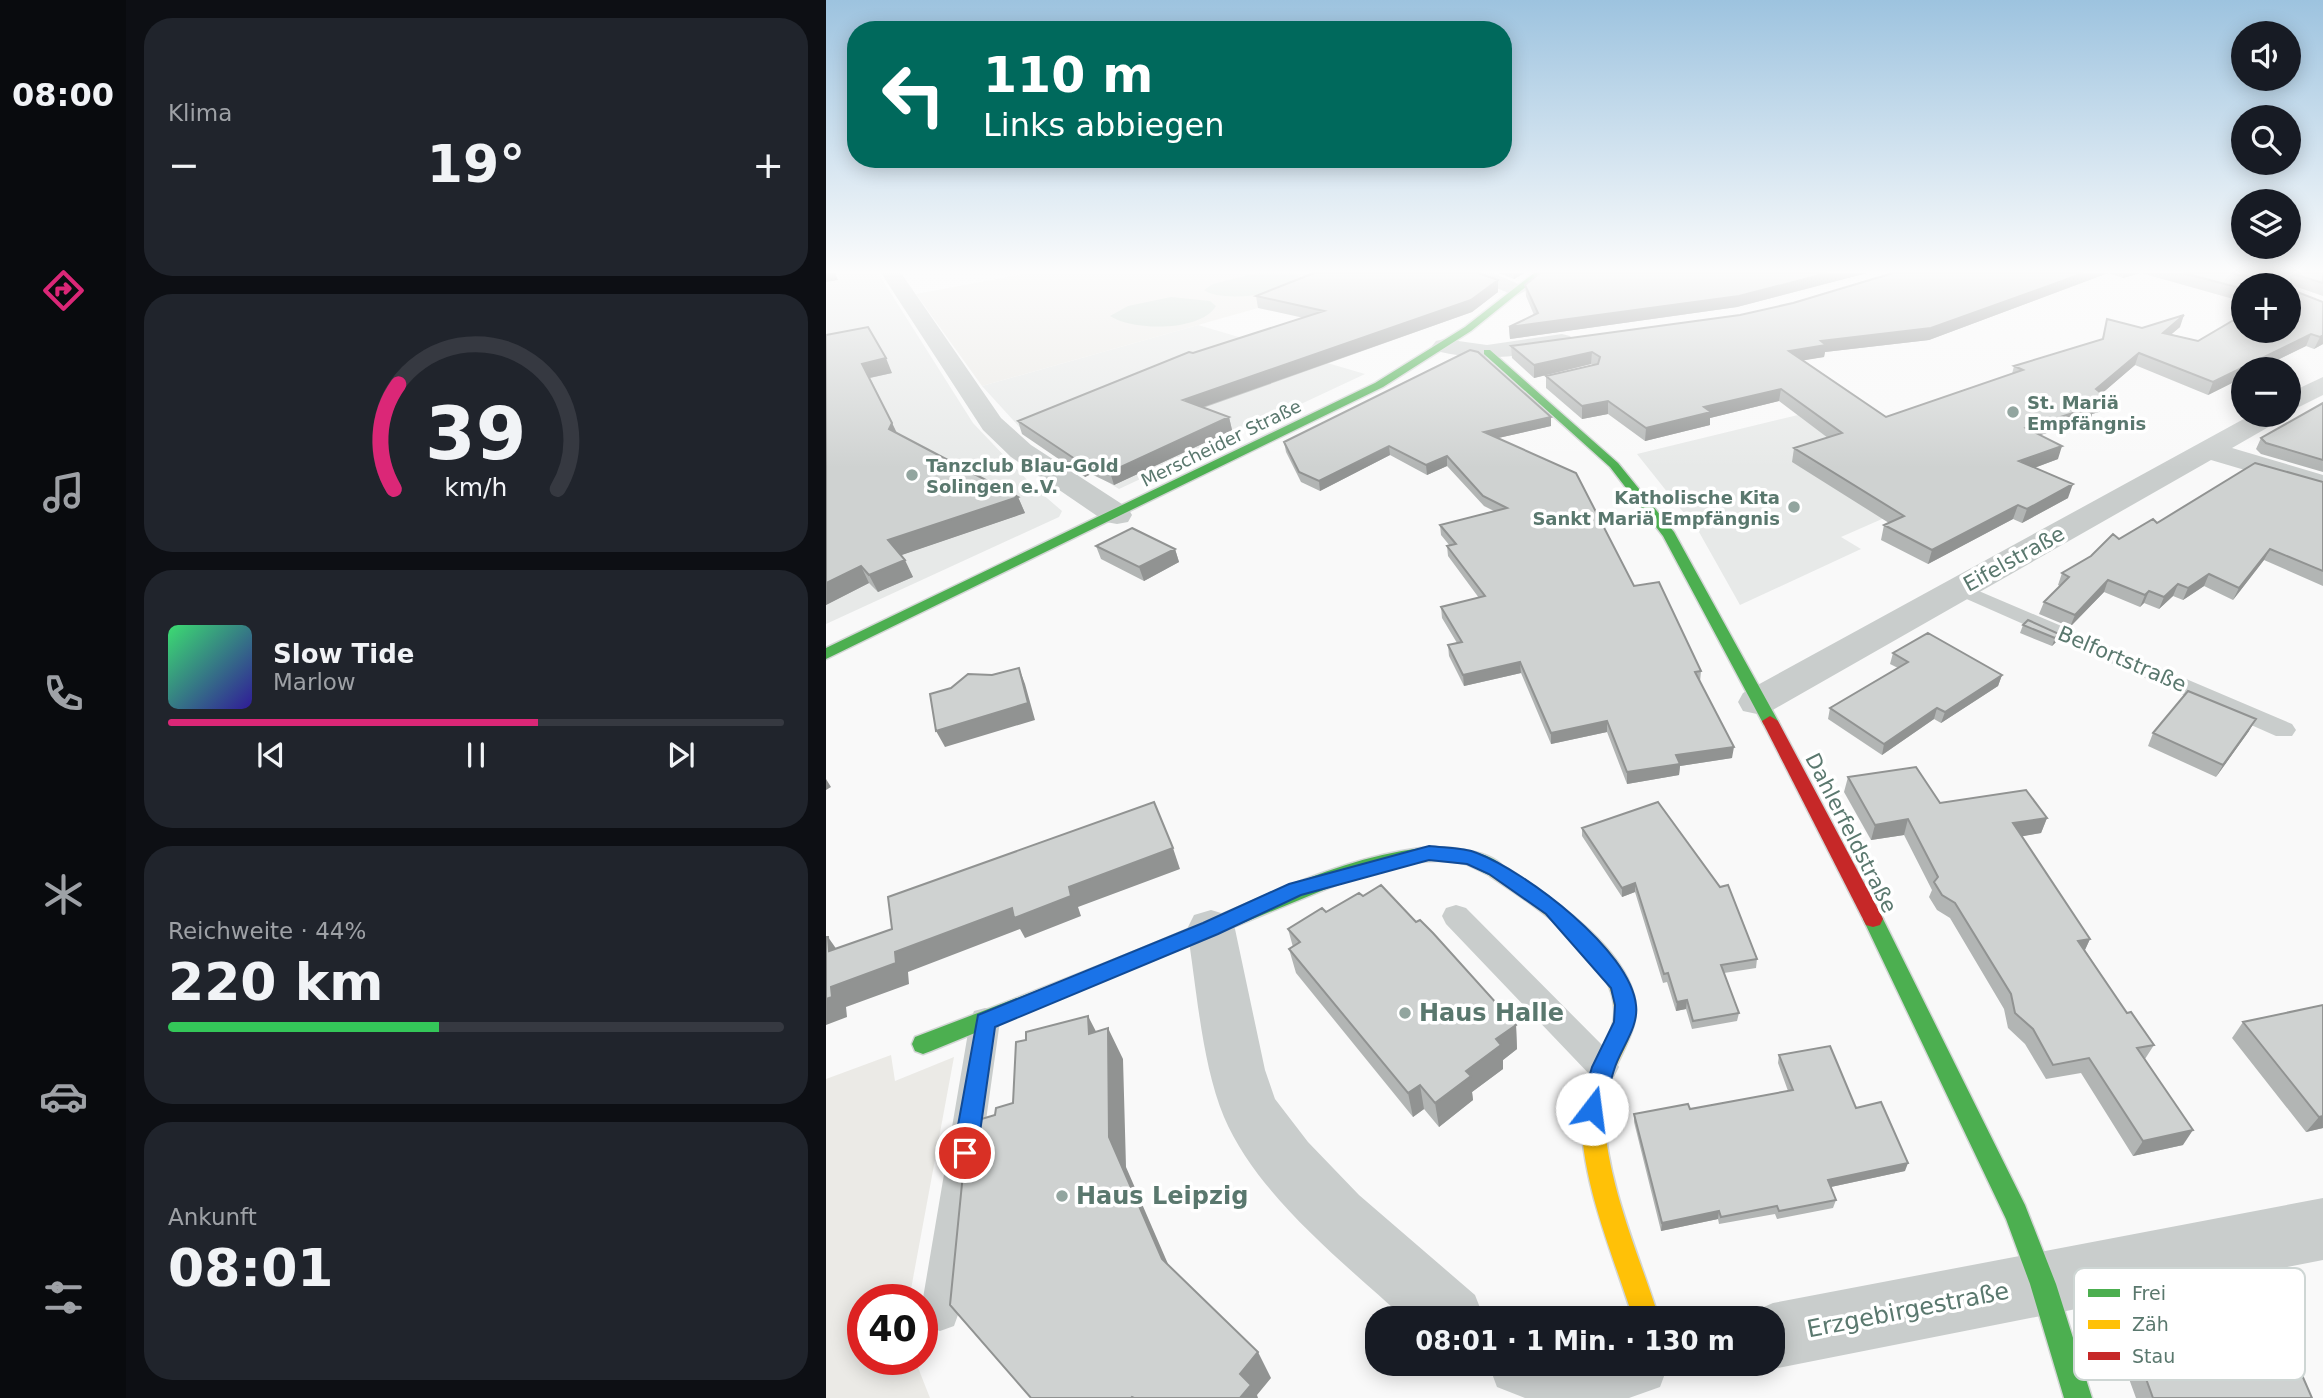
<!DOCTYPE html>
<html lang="de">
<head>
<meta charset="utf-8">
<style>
  :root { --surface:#171b24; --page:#20242c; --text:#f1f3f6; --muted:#9ea1a6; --line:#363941; --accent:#db2777 }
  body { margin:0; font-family:"DejaVu Sans",sans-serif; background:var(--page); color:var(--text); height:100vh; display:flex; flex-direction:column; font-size:26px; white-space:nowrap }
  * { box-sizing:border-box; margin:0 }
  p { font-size:23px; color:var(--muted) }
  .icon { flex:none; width:38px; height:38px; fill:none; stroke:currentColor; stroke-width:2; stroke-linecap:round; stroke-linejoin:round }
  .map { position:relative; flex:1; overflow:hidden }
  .side { display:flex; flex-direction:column; gap:18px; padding:18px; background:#0d0f14; width:700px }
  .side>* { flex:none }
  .hud { position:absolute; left:21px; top:21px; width:665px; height:147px; border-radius:28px; box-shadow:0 4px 18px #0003; background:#00695c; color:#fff; overflow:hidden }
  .buttons { position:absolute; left:1405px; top:21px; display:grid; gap:14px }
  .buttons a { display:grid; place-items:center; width:70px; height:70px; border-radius:50%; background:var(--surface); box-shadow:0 4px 18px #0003; font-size:35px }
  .speed { position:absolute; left:21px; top:1284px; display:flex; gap:14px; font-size:35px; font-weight:700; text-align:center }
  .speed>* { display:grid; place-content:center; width:91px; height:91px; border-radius:50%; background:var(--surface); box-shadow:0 4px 18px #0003; line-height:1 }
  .speed .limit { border:10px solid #d22; background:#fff; color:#111 }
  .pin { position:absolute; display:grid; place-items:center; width:60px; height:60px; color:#fff; margin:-30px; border:4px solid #fff; border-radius:50%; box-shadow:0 2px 7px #0007 }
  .me { position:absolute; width:77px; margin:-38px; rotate:15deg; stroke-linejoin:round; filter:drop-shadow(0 0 5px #0008) }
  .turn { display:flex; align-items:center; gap:24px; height:147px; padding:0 21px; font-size:32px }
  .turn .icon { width:91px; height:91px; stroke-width:2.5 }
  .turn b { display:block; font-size:49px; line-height:60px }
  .big { font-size:52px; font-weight:600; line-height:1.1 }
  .side .card { flex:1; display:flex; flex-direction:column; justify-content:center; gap:10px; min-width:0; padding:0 24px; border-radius:28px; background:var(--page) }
  .side .dial { align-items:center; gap:0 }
  .dial svg { height:182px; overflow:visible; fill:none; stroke:var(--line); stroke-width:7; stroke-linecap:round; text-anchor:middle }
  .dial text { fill:var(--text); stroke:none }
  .song { display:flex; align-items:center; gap:21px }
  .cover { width:84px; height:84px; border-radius:10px; background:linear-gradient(135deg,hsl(140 70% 55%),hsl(250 70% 35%)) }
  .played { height:7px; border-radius:4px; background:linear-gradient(90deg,var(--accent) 60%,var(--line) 60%) }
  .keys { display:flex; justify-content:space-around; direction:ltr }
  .heat { display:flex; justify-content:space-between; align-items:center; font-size:38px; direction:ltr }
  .charge { height:10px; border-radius:5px; background:linear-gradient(90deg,#34c759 44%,var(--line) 0) }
  .trip { position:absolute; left:539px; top:1306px; width:420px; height:70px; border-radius:28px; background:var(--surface); box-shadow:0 4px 18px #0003; font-weight:600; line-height:70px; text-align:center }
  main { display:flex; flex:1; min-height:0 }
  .tabs { display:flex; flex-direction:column; width:126px; justify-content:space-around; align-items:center; background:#090b0e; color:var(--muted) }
  .tabs .icon { width:49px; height:49px }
  .tabs .current { color:var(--accent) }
  .tabs b { font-size:32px; color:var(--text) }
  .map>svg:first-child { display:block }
</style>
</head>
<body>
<main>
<nav class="tabs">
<b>08:00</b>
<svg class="icon current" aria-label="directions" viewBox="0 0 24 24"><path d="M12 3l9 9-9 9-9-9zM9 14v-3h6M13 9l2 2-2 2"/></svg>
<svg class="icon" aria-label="music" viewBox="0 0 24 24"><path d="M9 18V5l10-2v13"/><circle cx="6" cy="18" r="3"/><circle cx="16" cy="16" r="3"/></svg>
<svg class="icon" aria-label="phone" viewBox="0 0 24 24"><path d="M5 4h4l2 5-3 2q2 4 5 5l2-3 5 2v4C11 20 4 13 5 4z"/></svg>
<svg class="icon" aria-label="climate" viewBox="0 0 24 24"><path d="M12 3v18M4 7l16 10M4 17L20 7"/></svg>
<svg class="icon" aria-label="car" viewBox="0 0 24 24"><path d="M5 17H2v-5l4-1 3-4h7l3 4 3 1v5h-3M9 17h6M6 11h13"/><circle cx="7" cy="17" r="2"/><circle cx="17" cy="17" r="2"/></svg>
<svg class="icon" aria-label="filters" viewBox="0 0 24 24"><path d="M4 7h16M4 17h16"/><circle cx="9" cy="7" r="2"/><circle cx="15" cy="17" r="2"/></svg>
</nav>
<section class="side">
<div class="card"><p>Klima</p>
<div class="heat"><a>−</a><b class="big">19°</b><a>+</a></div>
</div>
<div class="card dial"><svg viewBox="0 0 100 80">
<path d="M14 69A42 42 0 1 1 86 69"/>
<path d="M14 69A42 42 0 0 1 16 23" stroke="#db2777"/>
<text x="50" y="56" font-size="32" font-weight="700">39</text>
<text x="50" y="72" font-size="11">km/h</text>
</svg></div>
<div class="card">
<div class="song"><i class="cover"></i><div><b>Slow Tide</b><p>Marlow</p></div></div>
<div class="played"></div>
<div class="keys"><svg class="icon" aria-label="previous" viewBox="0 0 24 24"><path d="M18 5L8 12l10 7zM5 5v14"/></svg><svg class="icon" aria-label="pause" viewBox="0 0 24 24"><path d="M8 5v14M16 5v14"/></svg><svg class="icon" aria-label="next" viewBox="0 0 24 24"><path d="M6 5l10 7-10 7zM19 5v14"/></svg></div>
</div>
<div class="card"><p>Reichweite · 44%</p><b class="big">220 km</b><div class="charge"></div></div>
<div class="card"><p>Ankunft</p><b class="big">08:01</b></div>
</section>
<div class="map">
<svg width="1497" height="1398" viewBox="0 0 1497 1398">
  <rect width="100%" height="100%" fill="#f9f9f9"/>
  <path fill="#e7e9e8" d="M0 273H52L147 423 207 486 236 511 233 517 0 624Z
    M372 325 539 374 293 489 197 431 156 386Z
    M972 415 995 432 1138 483 1015 537 1035 549 914 605 873 532 811 454Z"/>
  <path fill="#ebeae6" d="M202 273H515L432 308 156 386 90 294Z
    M65 1055 69 1081 128 1057 83 1300H37V1360H89L104 1398H0V1079Z"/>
  <path fill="#ccd9d1" d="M430 273H470L474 278C462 295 395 303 378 290L387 284Z
    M345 297 384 301 390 306C375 332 306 331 284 316L302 306Z"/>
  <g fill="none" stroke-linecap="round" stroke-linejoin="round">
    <defs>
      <path id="fast" d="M708 273H717L645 331 557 387 0 659V648L549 383 639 327Z
        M658 350H664L792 463 848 532 952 721 950 725H938L837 536 784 467 658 354Z
        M595 848C617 846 669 849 680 871L678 876 671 878C660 875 651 868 640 864 605 855 568 866 534 875L105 1051 97 1054 89 1051 86 1044 89 1037C175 1004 261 972 346 936 426 903 508 859 595 848Z
        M1047 911 1054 913 1057 919 1199 1205 1230 1284 1266 1398H1238L1204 1284 1180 1219 1037 919 1040 913Z"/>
      <path id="slow" d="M671 864C684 868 696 878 707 886 746 913 822 969 808 1024 800 1055 776 1080 778 1114 781 1184 812 1252 833 1318H807C786 1252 755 1182 755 1112 754 1078 779 1055 787 1023 801 964 706 904 664 876L662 871 664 866Z"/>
      <path id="jam" d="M944 716 952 721 1054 913 1057 919 1054 925 1047 927 1040 925 936 721Z"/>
    </defs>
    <use href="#fast" stroke="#d3d6d5" stroke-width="3"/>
    <use href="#slow" stroke="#d3d6d5" stroke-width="3"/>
    <use href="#jam" stroke="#d3d6d5" stroke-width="3"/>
    <path fill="#c9cdcc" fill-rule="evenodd" d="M1134 583 1466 724 1470 730 1466 736H1450L1127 593 1124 589 1127 585Z
      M630 905 640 908 788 1057 793 1067 788 1077 777 1081 766 1077 620 924 616 916 620 908Z
      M159 1008 170 1011 174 1021 133 1312 128 1326 114 1331 100 1326 96 1304 144 1021 148 1011Z"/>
    <path fill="#c9cdcc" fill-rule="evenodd" d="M55 273H75L175 418 205 445 302 508 306 515 302 522 291 524 280 522 185 457 157 430Z
      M641 273H667L697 286 701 290 690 296 644 277Z
      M736 334 744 336 748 341 744 346C700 357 654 362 610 351L606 346 610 341 618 339 661 345Z
      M1497 377V395L1463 412V393Z
      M1425 415H1457L1453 421 1406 448 1497 475V493L1385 460 945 711 931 714 917 711 912 702 917 693Z
      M385 910 402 915 409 929 439 1070 449 1099 482 1142 533 1195 649 1295 658 1318H578C517 1262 431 1195 398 1117 375 1061 371 988 361 929L368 915Z
      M1497 1198V1260L947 1369 934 1363H947V1318H922L924 1313 947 1303Z
      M662 1363H843L834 1387 803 1398H699L671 1387Z"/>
    <use href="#fast" fill="#4caf50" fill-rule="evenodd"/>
    <use href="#slow" fill="#ffc107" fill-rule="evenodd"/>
    <use href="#jam" fill="#c62828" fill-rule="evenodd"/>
  </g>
  <path fill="#b2b5b4" d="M672 273H698L688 279Z
    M714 273H1041L911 307 684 339 683 327 708 315 700 296 699 285Z
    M1067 273H1314L1297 278 1282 273 1103 340 999 352 998 357 977 360 1060 417 1186 374 1188 366 1276 340 1281 319 1316 328 1354 327 1345 334 1372 341 1418 331 1463 285H1418V302L1315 273H1406L1413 275 1438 277H1441L1431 273H1497V296L1465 285 1466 290 1497 302V344L1488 349 1480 346 1433 369H1418V377L1382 395 1309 365 1275 394 1276 411 1266 414 1265 419 1214 435 1232 459 1208 468 1242 498 1196 523 1187 519 1102 564 1055 540 1058 525 1063 523 966 462 968 448 1002 438 953 401 884 418V425L819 441 782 414 756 419 720 388V376L767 365 765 364 708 378 686 358 685 346 914 315 967 303Z
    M672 280V292L646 312 377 408 403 417 406 430 288 485 265 474 259 477 196 434 192 421 367 353 478 318 432 308 430 296Z
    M0 335 66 373 44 378 71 433 192 497 199 513 75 555 87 577 52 592 43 583 0 605Z
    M1497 403V472L1435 454 1430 449 1435 438Z
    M725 426 672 438 808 586 875 671 874 682 906 758 854 766 853 775 801 784 781 732 725 744 695 673 638 686 623 656 622 645 631 643 616 618 615 607 653 598 622 556 621 546H624L615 535 614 525 668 511 658 506 621 466 601 475 564 455 494 491 475 482 460 452 458 442Z
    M1497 482V586L1438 560 1407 600 1378 586 1357 600 1347 596 1333 609 1318 603 1314 607 1278 592 1244 627 1213 614 1218 602 1234 586 1232 585 1236 573 1293 539 1331 523Z
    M270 546 349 549 353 562 318 581 275 559Z
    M1197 625 1233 634 1230 642 1226 646 1194 633Z
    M1067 653 1176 675 1172 686 1115 723 1108 719 1056 755 1002 719 1004 708 1072 668 1064 664Z
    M1423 731 1390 777 1322 746 1327 733Z
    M1022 777 1114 803 1221 818 1215 833 1196 836 1264 939 1259 950 1301 1013 1328 1045 1319 1059 1357 1145 1307 1156 1255 1073 1220 1079 1199 1044 1182 1028 1178 1009 1124 918 1111 910 1103 897 1106 890 1078 835 1045 840 1018 792Z
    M756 828 931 959 930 968 898 973 913 1013 911 1021 866 1029 860 1009 850 1011 841 982 837 983 809 892 796 897 756 836Z
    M500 912 690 1025 691 1049 677 1060V1069L646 1092 647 1100 613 1127 598 1109 587 1117 470 973 463 949 467 947 462 929Z
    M1497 1005V1128L1480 1132 1406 1038 1417 1022Z
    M953 1055 1030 1108 1079 1171 1005 1187 1010 1200 1007 1208 951 1219 949 1214 893 1224 892 1219 835 1231 808 1122V1114L864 1109 962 1091 952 1063Z
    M1325 1336 1440 1374 1486 1398H1310L1302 1376 1313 1350Z"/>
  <path fill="#919392" d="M0 273H9L12 280 0 282Z
    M688 273H698L688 279Z
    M1002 273H1041L911 307 684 339 683 327Z
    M1258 273H1282L1103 340 999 352 998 357 962 363 963 351 995 341Z
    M1299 273H1314L1297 278Z
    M672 280V292L646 312 360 413 357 400Z
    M1358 315 1354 327 1333 345 1337 333Z
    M1485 334 1480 346 1433 369H1418V377L1382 395 1387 382Z
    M1497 335V344L1488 349 1494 337Z
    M766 352 765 364 708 378V365Z
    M1313 353 1309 365 1266 402 1270 389Z
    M60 358 66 373 43 378 36 364Z
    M955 389 953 401 884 418V425L819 441 820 428 878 407Z
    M1281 398 1276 411 1266 414 1265 419 1196 441 1200 428Z
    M782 401V414L756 419V406Z
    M403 417 406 430 288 485 284 472Z
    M725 417V426L659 441 658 432Z
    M66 423 73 438 63 429Z
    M563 446 564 455 494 491 493 481Z
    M1236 446 1232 459 1189 475 1193 461Z
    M621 456V466L601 475 600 465Z
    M260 461 265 474 259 477 255 463Z
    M1247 484 1242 498 1196 523 1201 509Z
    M192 497 199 513 70 557 62 540Z
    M1192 505 1187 519 1102 564 1106 550Z
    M349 549 353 562 318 581 313 567Z
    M1444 549 1438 560 1407 600 1413 588Z
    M79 560 87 577 52 592 43 575Z
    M35 566 43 583 0 605V583Z
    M1383 574 1378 586 1357 600 1362 588Z
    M1282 580 1278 592 1244 627 1249 615Z
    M1352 584 1347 596 1333 609 1338 597Z
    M1323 591 1318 603 1314 607 1319 595Z
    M1233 634 1230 642 1226 646 1229 638Z
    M694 662 695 673 638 686 637 675Z
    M193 668 199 684 209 720 119 747 110 731Z
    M1176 675 1172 686 1115 723 1119 712Z
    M1111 708 1108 719 1056 755 1058 744Z
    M1430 719 1423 731 1390 777 1397 765Z
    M781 721V732L725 744V733Z
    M908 747 906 758 854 766 853 775 801 784V772L850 755Z
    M0 779 5 787 0 790Z
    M1221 818 1215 833 1181 839 1187 823Z
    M1082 819 1078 835 1045 840 1049 825Z
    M347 848 354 869 252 907 255 916 199 938 194 929 82 972 83 984 20 1007 21 1017 0 1025V999L5 987 69 952Z
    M809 883V892L796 897V888Z
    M2 937 16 957 3 951Z
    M1264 939 1257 954 1252 941Z
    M861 1000 860 1009 850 1011 851 1002Z
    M262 1016 278 1047 263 1034Z
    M690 1025 691 1049 677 1060V1069L646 1092 647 1100 613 1127 609 1103 670 1039Z
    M282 1028 297 1059 300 1167 352 1287 336 1259 283 1137Z
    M594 1085 598 1109 587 1117 582 1093Z
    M1497 1116V1128L1480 1132 1493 1117Z
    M1367 1130 1357 1145 1307 1156 1317 1141Z
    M1082 1163 1079 1171 1000 1188 1002 1180Z
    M893 1211 892 1219 835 1231 836 1223Z
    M432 1352 445 1378 431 1395 432 1398H414V1374Z"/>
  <path fill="#cfd2d1" stroke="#919392" stroke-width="2" d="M488 273H652L672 280 645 300 357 400 403 417 284 472 260 461 255 463 192 421 363 352 367 353 498 311 430 296Z
    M714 273H1002L913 296 683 327 712 313 699 285Z
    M1067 273H1258L1105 328 995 341 1000 345 963 351 1060 417 1197 370 1188 366 1277 339 1281 319 1316 328 1358 315 1337 333 1372 341 1418 314V331H1463V285H1418V289L1357 273H1406L1413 275 1438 277 1455 274 1454 273H1497V283L1468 274 1465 276 1466 290 1497 302V335L1494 337 1485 334 1387 382 1313 353 1270 389 1281 398 1264 404 1269 406 1200 428 1236 446 1193 461 1247 484 1201 509 1192 505 1106 550 1058 525 1078 516 968 448 1016 433 955 389 878 407 885 412 820 428 782 401 756 406 720 376 772 364 774 357 766 352 708 365 685 346 914 315 967 303Z
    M42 327 60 358 36 364 66 423 63 429 192 497 62 540 79 560 43 575 35 566 0 583V335Z
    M644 350 652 352 725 417 658 432 750 473 808 586 833 582 875 671 869 672 908 747 850 755 854 764 801 772 781 721 725 733 694 662 637 675 622 645 636 642 615 607 659 596 621 546 630 544 614 525 681 508 657 496 621 456 600 465 563 446 493 481 473 472 458 442Z
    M1497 403V460L1440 443 1435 438Z
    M1429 463 1497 482V571L1444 549 1413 588 1383 574 1362 588 1352 584 1338 597 1323 591 1319 595 1282 580 1249 615 1218 602 1243 577 1236 573 1265 556 1287 534 1293 539 1327 519 1331 523Z
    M306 528 349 549 313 567 270 546Z
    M1202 620 1233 634 1229 638 1197 625Z
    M1102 633 1176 675 1119 712 1111 708 1058 744 1004 708 1082 662 1067 653Z
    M193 668 202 703 110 731 104 694 125 688 142 674 166 675Z
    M1362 691 1430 719 1397 765 1327 733Z
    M1090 767 1114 803 1200 790 1221 818 1187 823 1264 939 1252 941 1301 1013 1305 1012 1328 1045 1311 1048 1367 1130 1317 1141 1263 1058 1227 1065 1207 1029 1189 1013 1185 994 1129 903 1116 895 1108 882 1112 877 1082 819 1049 825 1022 777Z
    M328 802 347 848 243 887 245 896 188 918 186 908 69 952 70 963 5 987 6 997 0 999V937H2L3 951 66 929 62 897Z
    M832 802 894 887 902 885 931 959 895 965 913 1013 867 1021 861 1000 851 1002 842 973 838 974 809 883 796 888 756 828Z
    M555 885 590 922 594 920 607 933 690 1025 670 1039 675 1045 640 1071 645 1076 609 1103 594 1085 582 1093 463 949 474 942 462 929 496 908 500 912 533 893 537 896Z
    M1497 1005V1116L1493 1117 1417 1022Z
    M262 1016 263 1034 282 1028 283 1137 336 1259 432 1352 414 1374 425 1385 414 1398H308L306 1397 305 1398H205L124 1305 142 1123 169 1115 170 1108 187 1103 190 1042 200 1040V1032Z
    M1004 1046 1030 1108 1055 1102 1082 1163 1002 1180 1010 1200 953 1211 951 1206 895 1217 893 1211 836 1223 808 1114 862 1104 864 1109 967 1090 953 1055Z
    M1418 1320 1440 1374 1476 1375 1486 1398H1327L1314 1362 1325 1336Z"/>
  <linearGradient id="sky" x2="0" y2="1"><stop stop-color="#9dc3df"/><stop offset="0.58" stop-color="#fcfcfc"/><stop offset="1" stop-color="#fcfcfc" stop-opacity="0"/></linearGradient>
  <rect width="1497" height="468" fill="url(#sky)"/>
  <path fill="#1a73e8" stroke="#114b97" stroke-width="2" d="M603 846C619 848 637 847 651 853 700 872 804 950 810 1005 813 1028 794 1049 788 1070 783 1085 781 1101 774 1116L766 1119 758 1116 754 1109 766 1067 788 1022 789 1005 785 988 720 914 663 874 641 864 603 860 475 895 392 934 169 1027 151 1153 147 1161 139 1165 130 1161 127 1153 152 1015 377 923 463 884Z"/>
  <g fill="#92a59f" stroke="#fff" stroke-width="2.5">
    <circle cx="1187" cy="412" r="7"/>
    <circle cx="86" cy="475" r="7"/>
    <circle cx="968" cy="507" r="7"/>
    <circle cx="579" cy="1013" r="7"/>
    <circle cx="236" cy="1196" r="7"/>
  </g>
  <g text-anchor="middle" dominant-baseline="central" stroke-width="7" stroke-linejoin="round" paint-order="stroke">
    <g font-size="18" font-weight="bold" fill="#5a786e" stroke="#fff" text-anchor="start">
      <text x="1201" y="402">St. Mariä<tspan x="1201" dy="21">Empfängnis</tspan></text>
      <text x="100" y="465">Tanzclub Blau-Gold<tspan x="100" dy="21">Solingen e.V.</tspan></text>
      <text x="954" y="497" text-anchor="end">Katholische Kita<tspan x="954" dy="21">Sankt Mariä Empfängnis</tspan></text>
    </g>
    <g font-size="18" fill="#5a786e" stroke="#fff">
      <text transform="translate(395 443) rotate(-26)">Merscheider Straße</text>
    </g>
    <g font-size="21" fill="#5a786e" stroke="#fff">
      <text transform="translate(1188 559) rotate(-29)">Eifelstraße</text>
      <text transform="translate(1296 659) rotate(23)">Belfortstraße</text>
      <text transform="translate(1025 833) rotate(63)">Dahlerfeldstraße</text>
    </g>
    <g font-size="24" font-weight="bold" fill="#5a786e" stroke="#fff" text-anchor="start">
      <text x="593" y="1013">Haus Halle</text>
      <text x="250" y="1196">Haus Leipzig</text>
    </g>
    <g font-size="24" fill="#5a786e" stroke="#fff">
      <text transform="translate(1082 1310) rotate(-11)">Erzgebirgestraße</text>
    </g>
  </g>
  <rect x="1248" y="1268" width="231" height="112" rx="10" fill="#fff" stroke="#ced6d4" stroke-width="2"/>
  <rect x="1262" y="1289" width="32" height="8" fill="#4caf50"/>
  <rect x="1262" y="1320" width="32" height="9" fill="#ffc107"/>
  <rect x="1262" y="1352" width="32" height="8" fill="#c62828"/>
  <g font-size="19" fill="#5a786e">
    <text x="1306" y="1300">Frei</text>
    <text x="1306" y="1331">Zäh</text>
    <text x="1306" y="1363">Stau</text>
  </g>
</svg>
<div class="buttons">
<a><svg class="icon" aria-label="sound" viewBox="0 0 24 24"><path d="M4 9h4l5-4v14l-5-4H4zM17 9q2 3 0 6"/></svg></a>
<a><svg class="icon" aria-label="search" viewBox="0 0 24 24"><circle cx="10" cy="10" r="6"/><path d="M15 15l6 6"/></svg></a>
<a><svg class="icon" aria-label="layers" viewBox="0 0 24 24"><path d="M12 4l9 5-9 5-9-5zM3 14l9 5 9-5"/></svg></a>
<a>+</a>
<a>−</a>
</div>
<div class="speed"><div class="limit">40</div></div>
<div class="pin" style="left:139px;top:1153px;background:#d93025"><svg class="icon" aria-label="arrive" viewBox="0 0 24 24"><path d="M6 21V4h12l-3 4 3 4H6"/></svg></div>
<svg class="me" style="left:766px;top:1109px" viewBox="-20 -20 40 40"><circle r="19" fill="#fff"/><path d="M0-13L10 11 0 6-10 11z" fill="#1a73e8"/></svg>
<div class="trip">08:01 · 1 Min. · 130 m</div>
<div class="hud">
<div class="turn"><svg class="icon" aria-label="left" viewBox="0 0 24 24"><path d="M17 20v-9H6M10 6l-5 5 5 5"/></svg><div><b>110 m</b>Links abbiegen</div></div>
</div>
</div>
</main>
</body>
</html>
